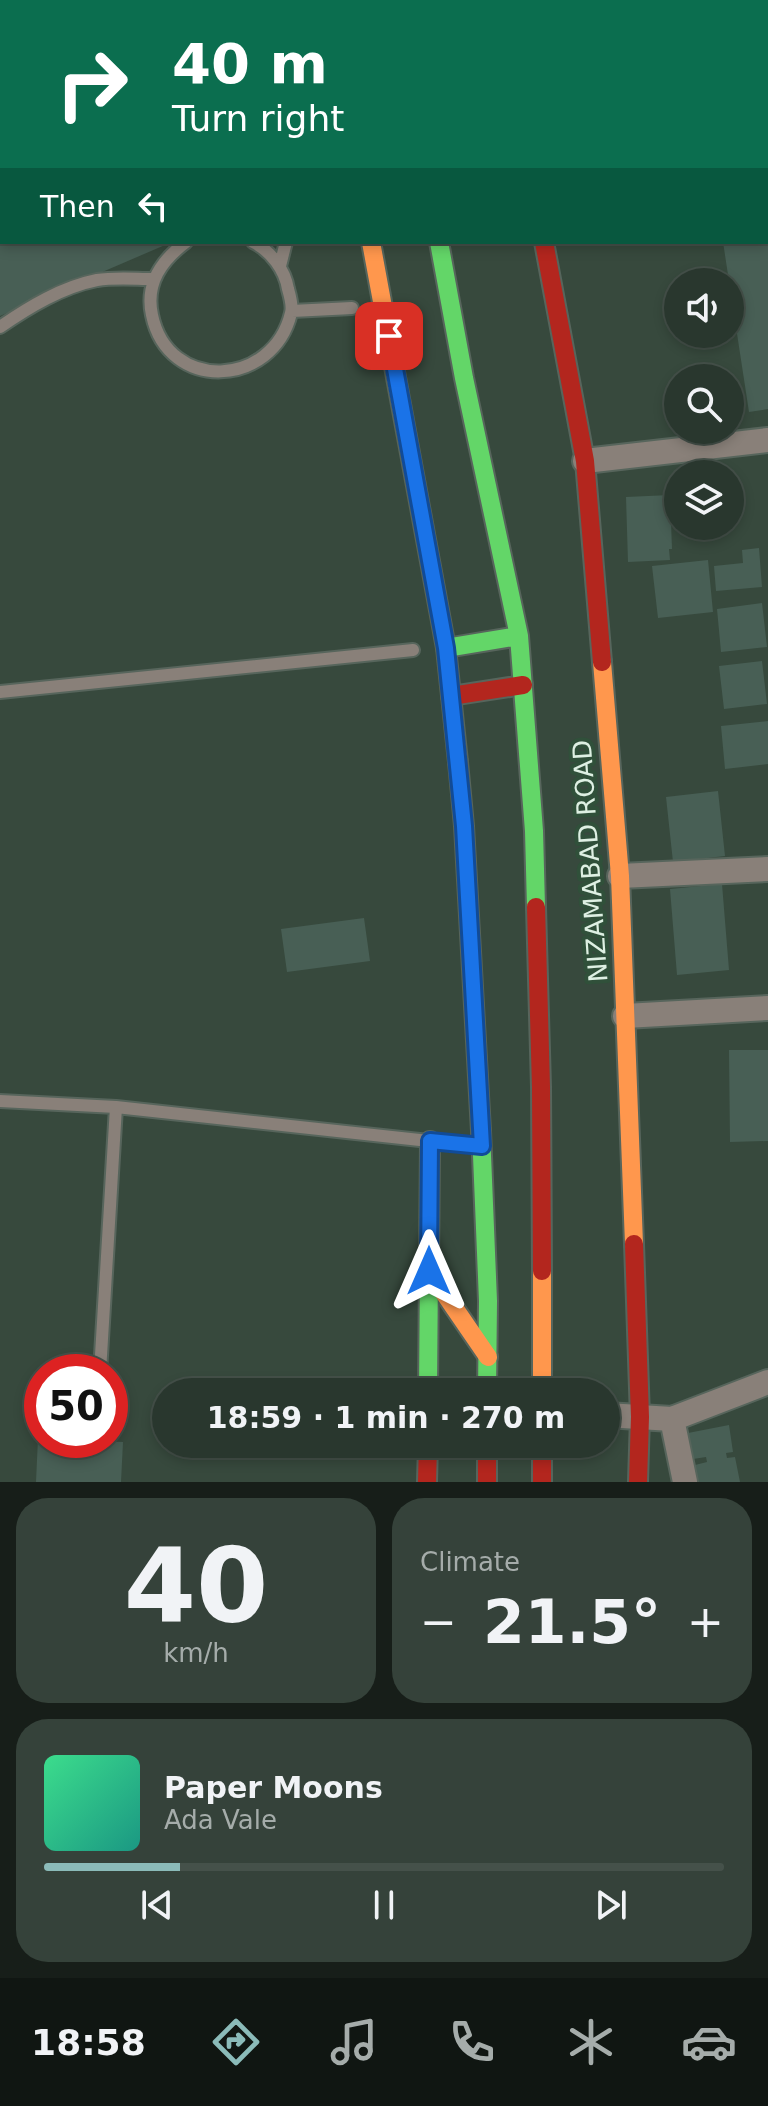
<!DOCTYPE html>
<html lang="en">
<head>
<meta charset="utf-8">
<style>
  :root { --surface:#29372e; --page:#35423a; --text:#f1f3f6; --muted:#a5acaa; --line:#45514a; --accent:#8bbbb9 }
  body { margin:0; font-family:"DejaVu Sans",sans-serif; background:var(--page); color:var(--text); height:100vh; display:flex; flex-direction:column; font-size:30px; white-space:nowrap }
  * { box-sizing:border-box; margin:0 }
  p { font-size:26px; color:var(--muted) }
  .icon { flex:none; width:44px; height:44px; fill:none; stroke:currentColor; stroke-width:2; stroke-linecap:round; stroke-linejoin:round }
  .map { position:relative; height:1482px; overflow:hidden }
  .panel { display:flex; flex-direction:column; gap:16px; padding:16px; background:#171e19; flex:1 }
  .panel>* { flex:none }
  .hud { position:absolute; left:0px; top:0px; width:768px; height:244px; box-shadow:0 4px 12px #0003,0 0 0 2px var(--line); background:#0b6e4f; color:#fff; overflow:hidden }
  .buttons { position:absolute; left:664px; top:268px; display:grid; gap:16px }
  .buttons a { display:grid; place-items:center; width:80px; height:80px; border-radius:50%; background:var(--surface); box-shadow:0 4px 12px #0003,0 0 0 2px var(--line); font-size:40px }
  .speed { position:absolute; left:24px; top:1354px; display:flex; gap:16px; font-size:40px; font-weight:700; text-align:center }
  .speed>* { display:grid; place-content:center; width:104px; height:104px; border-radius:50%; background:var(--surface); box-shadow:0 4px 12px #0003,0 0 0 2px var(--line); line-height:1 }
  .speed .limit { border:12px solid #d22; background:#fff; color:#111 }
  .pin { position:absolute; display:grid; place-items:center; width:68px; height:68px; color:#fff; margin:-34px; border-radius:16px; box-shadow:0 4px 12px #0006 }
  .me { position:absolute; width:88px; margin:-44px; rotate:0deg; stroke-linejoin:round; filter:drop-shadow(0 0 6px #0008) }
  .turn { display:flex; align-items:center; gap:28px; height:168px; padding:0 40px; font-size:36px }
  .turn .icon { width:104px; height:104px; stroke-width:2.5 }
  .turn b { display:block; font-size:56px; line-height:68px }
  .then { display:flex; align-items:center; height:76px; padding:0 40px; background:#0003; gap:16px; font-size:30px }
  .big { font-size:60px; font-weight:700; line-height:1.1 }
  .panel .tile { flex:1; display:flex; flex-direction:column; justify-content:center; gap:12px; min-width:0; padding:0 28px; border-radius:32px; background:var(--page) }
  .panel .dial { align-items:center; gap:0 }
  .dial b { font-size:104px; line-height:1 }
  .song { display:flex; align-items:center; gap:24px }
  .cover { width:96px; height:96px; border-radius:12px; background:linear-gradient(135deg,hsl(150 70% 55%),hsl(170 70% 35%)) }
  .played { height:8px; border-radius:4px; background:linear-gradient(90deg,var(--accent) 20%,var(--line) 20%) }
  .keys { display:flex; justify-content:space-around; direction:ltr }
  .heat { display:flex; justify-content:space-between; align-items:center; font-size:44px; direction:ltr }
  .panel .tiles { flex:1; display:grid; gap:16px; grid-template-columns:1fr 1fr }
  .tile:last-child { grid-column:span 2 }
  .trip { position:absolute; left:152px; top:1378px; width:468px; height:80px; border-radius:40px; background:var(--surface); box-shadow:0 4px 12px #0003,0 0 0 2px var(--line); font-weight:700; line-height:80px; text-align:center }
  .tabs { display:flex; height:128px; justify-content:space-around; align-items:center; background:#101612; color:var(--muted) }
  .tabs .icon { width:56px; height:56px }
  .tabs .active { color:var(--accent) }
  .tabs b { font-size:36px; color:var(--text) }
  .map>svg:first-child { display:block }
</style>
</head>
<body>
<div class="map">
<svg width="768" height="1482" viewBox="0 0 768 1482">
  <rect width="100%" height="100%" fill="#37493d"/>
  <path fill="#485f55" d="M0 242H172L0 316Z
    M723 242H768V409L749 412Z
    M670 495 672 549H669L670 560 628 562 626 497Z
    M759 548 762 587 716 591 714 566 743 563 742 550Z
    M708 560 713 612 658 618 652 566Z
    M762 603 767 647 721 652 717 609Z
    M762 661 767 704 724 709 719 666Z
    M768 721V764L725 769 721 726Z
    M718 791 725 856 673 862 666 797Z
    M722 884 729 970 677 975 670 889Z
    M364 918 370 961 287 972 281 929Z
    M729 1050H768V1141L730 1142Z
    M729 1425 733 1452 726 1453 727 1458 735 1457 740 1482H698L695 1465 707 1462 706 1457 693 1459 688 1433Z
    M38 1438 123 1442 121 1482H36Z"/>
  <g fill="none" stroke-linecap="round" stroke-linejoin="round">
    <defs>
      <path id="lane" d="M186 242C162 260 145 283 152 315 168 393 273 388 291 313 293 306 290 296 288 289 285 270 271 251 253 242
        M280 266 286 242
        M292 311 352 308
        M0 327C29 307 62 287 97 280 115 277 135 279 154 279
        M0 692 413 650
        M0 1101 116 1107 475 1146
        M100 1372 116 1107"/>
      <path id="street" d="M585 461 768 440
        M620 876 768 869
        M625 1016 768 1008
        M606 1415 672 1419 768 1382
        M672 1419 685 1482"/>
      <path id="fast" d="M326 0V2
        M439 242 464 378 519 636 534 831 536 907
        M446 648 519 636
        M481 1131 488 1301 487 1392
        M428 1392 430 1141"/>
      <path id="slow" d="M395 0V2
        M493 0 494 2
        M371 242 446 648 458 762
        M602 662 620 876 634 1244
        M429 1271 488 1357
        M542 1271V1392"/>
      <path id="jam" d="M428 2 429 0
        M544 242 585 461 602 662
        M451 696 523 685
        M458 762 464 826 481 1131
        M536 907 541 1087 542 1271
        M634 1244 640 1417 638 1482
        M487 1444V1482
        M542 1444V1482
        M427 1482 428 1444"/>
    </defs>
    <use href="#lane" stroke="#57655c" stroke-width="16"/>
    <use href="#street" stroke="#57655c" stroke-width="28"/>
    <use href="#fast" stroke="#57655c" stroke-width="22"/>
    <use href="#slow" stroke="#57655c" stroke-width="22"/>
    <use href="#jam" stroke="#57655c" stroke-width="22"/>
    <use href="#lane" stroke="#898079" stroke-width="12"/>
    <use href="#street" stroke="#898079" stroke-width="24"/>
    <use href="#fast" stroke="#63d668" stroke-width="18"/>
    <use href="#slow" stroke="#ff974d" stroke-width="18"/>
    <use href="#jam" stroke="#b3261e" stroke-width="18"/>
  </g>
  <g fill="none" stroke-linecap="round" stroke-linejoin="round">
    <defs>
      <path id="route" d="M389 336 446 648 464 826 482 1146 430 1141 429 1271"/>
    </defs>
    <use href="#route" stroke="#114b97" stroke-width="20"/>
    <use href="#route" stroke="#1a73e8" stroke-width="14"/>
  </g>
  <g text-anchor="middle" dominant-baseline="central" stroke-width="8" stroke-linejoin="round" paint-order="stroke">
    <g font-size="26" fill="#def0e3" stroke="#30503a">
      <text transform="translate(590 861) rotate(-94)">NIZAMABAD ROAD</text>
    </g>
  </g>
</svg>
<div class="buttons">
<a><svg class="icon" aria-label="sound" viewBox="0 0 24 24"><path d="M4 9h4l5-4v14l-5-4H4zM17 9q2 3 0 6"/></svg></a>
<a><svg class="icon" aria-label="search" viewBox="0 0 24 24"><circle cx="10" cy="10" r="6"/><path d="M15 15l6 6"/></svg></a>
<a><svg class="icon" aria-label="layers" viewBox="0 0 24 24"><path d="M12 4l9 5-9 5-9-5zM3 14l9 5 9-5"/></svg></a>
</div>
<div class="speed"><div class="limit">50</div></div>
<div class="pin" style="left:389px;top:336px;background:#d93025"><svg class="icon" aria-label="arrive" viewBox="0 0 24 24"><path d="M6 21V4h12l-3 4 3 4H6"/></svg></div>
<svg class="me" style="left:429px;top:1271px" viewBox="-20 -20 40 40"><path d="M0-17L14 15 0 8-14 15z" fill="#1a73e8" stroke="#fff" stroke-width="4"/></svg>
<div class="trip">18:59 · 1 min · 270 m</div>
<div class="hud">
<div class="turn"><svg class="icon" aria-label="right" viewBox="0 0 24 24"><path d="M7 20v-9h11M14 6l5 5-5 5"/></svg><div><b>40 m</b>Turn right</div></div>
<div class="then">Then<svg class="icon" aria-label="left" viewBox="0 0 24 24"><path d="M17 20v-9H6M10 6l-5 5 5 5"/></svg></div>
</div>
</div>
<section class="panel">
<div class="tiles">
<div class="tile dial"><b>40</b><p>km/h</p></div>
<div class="tile"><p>Climate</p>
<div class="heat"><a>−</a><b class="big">21.5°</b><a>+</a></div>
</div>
<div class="tile">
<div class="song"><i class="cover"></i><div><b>Paper Moons</b><p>Ada Vale</p></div></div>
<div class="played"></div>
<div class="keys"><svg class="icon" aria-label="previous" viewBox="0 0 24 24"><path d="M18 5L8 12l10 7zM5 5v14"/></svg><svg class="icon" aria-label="pause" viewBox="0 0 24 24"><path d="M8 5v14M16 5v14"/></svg><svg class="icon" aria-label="next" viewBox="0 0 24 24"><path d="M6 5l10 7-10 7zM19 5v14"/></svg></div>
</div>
</div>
</section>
<nav class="tabs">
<b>18:58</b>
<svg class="icon active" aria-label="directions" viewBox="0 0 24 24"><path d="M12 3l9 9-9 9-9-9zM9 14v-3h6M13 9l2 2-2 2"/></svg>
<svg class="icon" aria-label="music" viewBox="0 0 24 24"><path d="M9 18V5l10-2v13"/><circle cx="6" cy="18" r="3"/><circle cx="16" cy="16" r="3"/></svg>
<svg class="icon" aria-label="phone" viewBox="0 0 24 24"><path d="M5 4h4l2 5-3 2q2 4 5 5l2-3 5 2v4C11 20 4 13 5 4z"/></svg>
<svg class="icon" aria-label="climate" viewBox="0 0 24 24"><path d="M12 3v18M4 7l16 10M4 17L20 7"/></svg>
<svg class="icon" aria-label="car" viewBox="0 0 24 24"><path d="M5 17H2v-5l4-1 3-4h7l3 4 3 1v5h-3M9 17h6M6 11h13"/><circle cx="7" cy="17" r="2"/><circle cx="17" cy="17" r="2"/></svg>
</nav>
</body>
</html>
